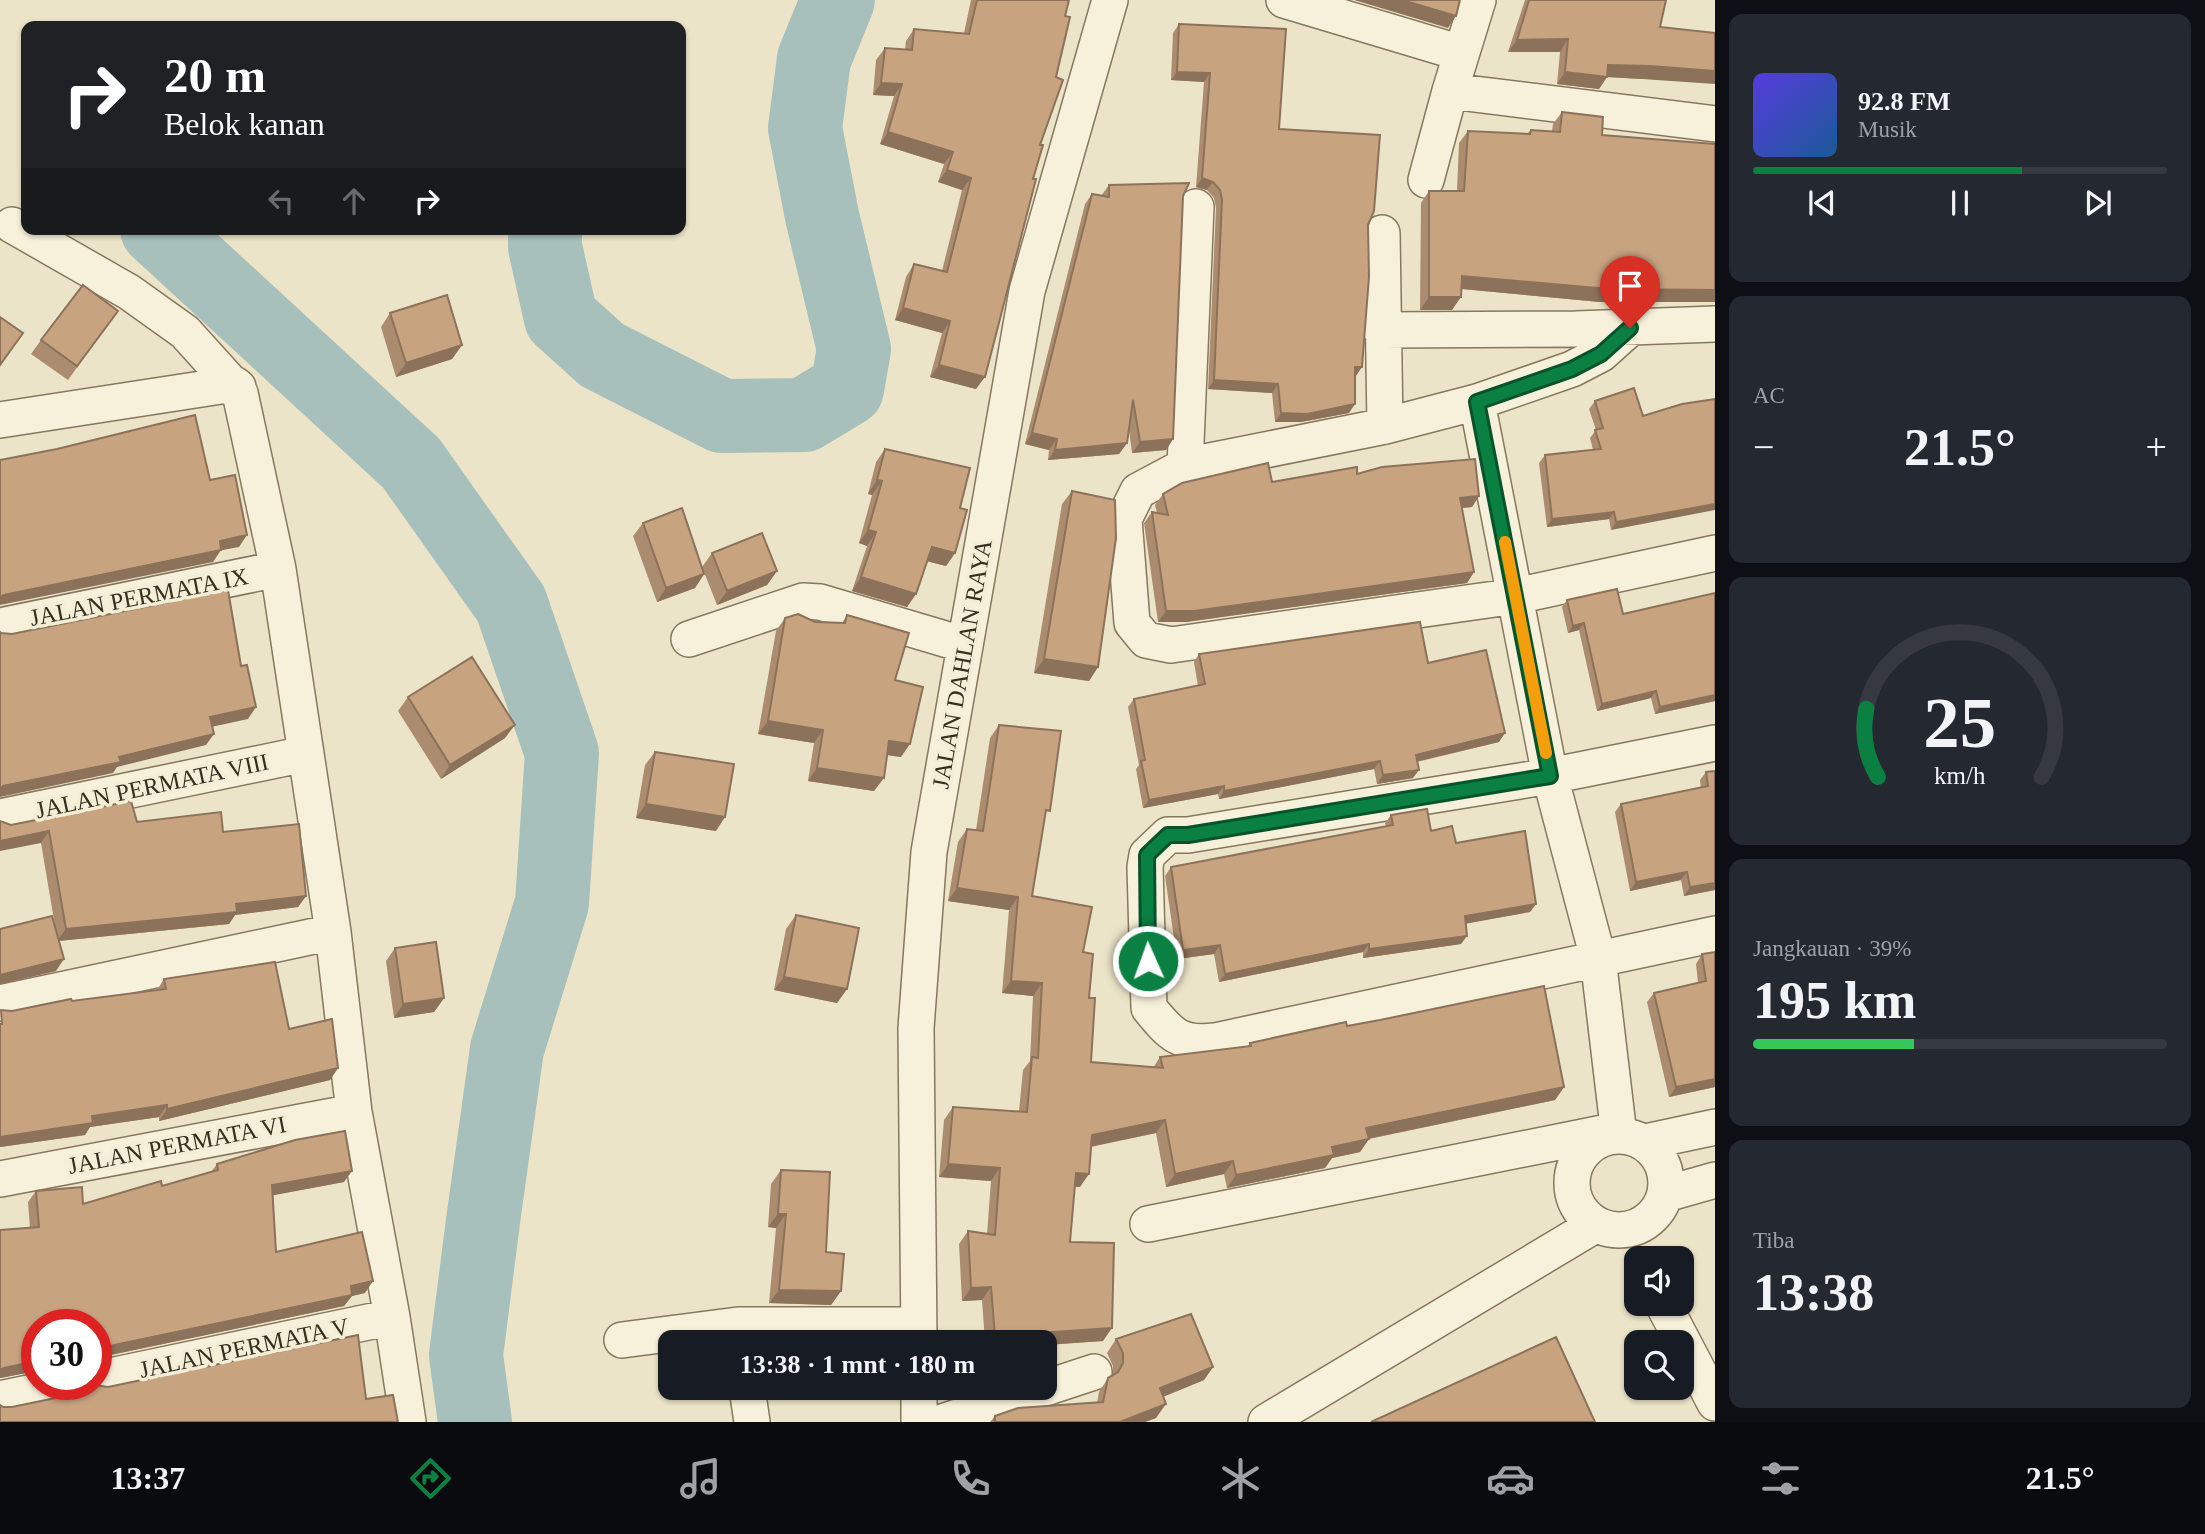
<!DOCTYPE html>
<html lang="id">
<head>
<meta charset="utf-8">
<style>
  :root { --surface:#171b24; --page:#242831; --text:#f1f3f6; --muted:#9ea1a6; --line:#363941; --accent:#0b8043 }
  body { margin:0; font-family:"Times New Roman",serif; background:var(--page); color:var(--text); height:100vh; display:flex; flex-direction:column; font-size:26px; white-space:nowrap }
  * { box-sizing:border-box; margin:0 }
  p { font-size:23px; color:var(--muted) }
  .icon { flex:none; width:38px; height:38px; fill:none; stroke:currentColor; stroke-width:2; stroke-linecap:round; stroke-linejoin:round }
  .map { position:relative; flex:1; overflow:hidden }
  .drawer { display:flex; flex-direction:column; gap:14px; padding:14px; background:#0d0f14; width:490px }
  .drawer>* { flex:none }
  .hud { position:absolute; left:21px; top:21px; width:665px; height:214px; border-radius:14px; box-shadow:0 2px 5px #0004; background:#202124; color:#fff; overflow:hidden }
  .tools { position:absolute; left:1624px; top:1246px; display:grid; gap:14px }
  .tools a { display:grid; place-items:center; width:70px; height:70px; border-radius:14px; background:var(--surface); box-shadow:0 2px 5px #0004; font-size:35px }
  .speed { position:absolute; left:21px; top:1309px; display:flex; gap:14px; font-size:35px; font-weight:700; text-align:center }
  .speed>* { display:grid; place-content:center; width:91px; height:91px; border-radius:50%; background:var(--surface); box-shadow:0 2px 5px #0004; line-height:1 }
  .speed .limit { border:10px solid #d22; background:#fff; color:#111 }
  .pin { position:absolute; display:grid; place-items:center; width:60px; height:60px; color:#fff; margin:-72px -30px; border-radius:50% 50% 50% 0; rotate:-45deg; box-shadow:0 0 7px #0007 }
  .pin .icon { rotate:45deg }
  .me { position:absolute; width:77px; margin:-38px; rotate:358deg; stroke-linejoin:round; filter:drop-shadow(0 0 5px #0008) }
  .turn { display:flex; align-items:center; gap:24px; height:147px; padding:0 28px; font-size:32px }
  .turn .icon { width:91px; height:91px; stroke-width:2.5 }
  .turn b { display:block; font-size:49px; line-height:60px }
  .lanes { display:flex; align-items:center; height:66px; padding:0 28px; background:#0003; justify-content:center; gap:35px; direction:ltr }
  .lanes .off { opacity:.35 }
  .big { font-size:52px; font-weight:800; line-height:1.1 }
  .drawer .widget { flex:1; display:flex; flex-direction:column; justify-content:center; gap:10px; min-width:0; padding:0 24px; border-radius:14px; background:var(--page) }
  .drawer .dial { align-items:center; gap:0 }
  .dial svg { height:182px; overflow:visible; fill:none; stroke:var(--line); stroke-width:7; stroke-linecap:round; text-anchor:middle }
  .dial text { fill:var(--text); stroke:none }
  .song { display:flex; align-items:center; gap:21px }
  .cover { width:84px; height:84px; border-radius:10px; background:linear-gradient(135deg,hsl(250 70% 55%),hsl(210 70% 35%)) }
  .played { height:7px; border-radius:4px; background:linear-gradient(90deg,var(--accent) 65%,var(--line) 65%) }
  .keys { display:flex; justify-content:space-around; direction:ltr }
  .heat { display:flex; justify-content:space-between; align-items:center; font-size:38px; direction:ltr }
  .charge { height:10px; border-radius:5px; background:linear-gradient(90deg,#34c759 39%,var(--line) 0) }
  .trip { position:absolute; left:658px; top:1330px; width:399px; height:70px; border-radius:14px; background:var(--surface); box-shadow:0 2px 5px #0004; font-weight:800; line-height:70px; text-align:center }
  .dock { display:flex; height:112px; justify-content:space-around; align-items:center; background:#090b0e; color:var(--muted) }
  .dock .icon { width:49px; height:49px }
  .dock .on { color:var(--accent) }
  .dock b { font-size:32px; color:var(--text) }
  main { display:flex; flex:1; min-height:0 }
  .map>svg:first-child { display:block }
</style>
</head>
<body>
<main>
<div class="map">
<svg width="1715" height="1422" viewBox="0 0 1715 1422">
  <rect width="100%" height="100%" fill="#ece4c8"/>
  <g fill="none" stroke-linecap="round" stroke-linejoin="round">
    <path stroke="#a8c0bb" stroke-width="74" d="M157 229 411 463 511 604 562 753 552 903 507 1049 483 1221 466 1355 475 1422
      M545 229V247L561 318 602 355 722 416 804 415 847 389 854 349 822 216 805 128 814 59 838 0"/>
    <defs>
      <path id="street" d="M1284 0 1461 53
        M1478 0 1450 91 1715 124
        M1426 180 1450 91
        M12 225 129 292 185 332 240 393 278 569 333 932 354 1112 392 1317 408 1422
        M1382 233 1385 426
        M1630 328 1601 354 1572 369 1477 402 1385 426 1185 466 1138 491 1124 519 1132 623 1146 640 1171 645 1516 596 1715 553
        M1381 330 1576 329 1715 324
        M1477 402 1550 776 1598 958 1619 1135
        M0 420 234 384 238 387
        M1185 466 1196 207
        M0 626 278 569
        M689 639 803 601 820 602 965 645
        M1715 743 1550 776 1188 835H1168L1147 855 1145 867 1149 1008C1171 1035 1180 1045 1215 1041L1715 934
        M0 817 305 754
        M0 1003 333 932
        M1572 1183a47 47 0 1 1 94 0a47 47 0 1 1-94 0Z
        M1645 1142 1715 1127
        M0 1179 354 1112
        M1666 1194 1715 1180
        M1148 1224 1618 1130
        M1663 1304 1715 1403
        M622 1340 738 1325H918
        M919 1342 916 1028 929 852 1027 291 1110 0
        M96 1379 392 1317
        M747 1388 752 1422
        M919 1388V1422
        M0 1399 72 1384
        M942 1422 1094 1372
        M1266 1422 1595 1225"/>
    </defs>
    <use href="#street" stroke="#87775e" stroke-width="38"/>
    <use href="#street" stroke="#f7f1db" stroke-width="35"/>
  </g>
  <path fill="#ac8c6e" d="M971 0H1069L1033 179 976 389 930 377 942 333 895 320 906 277 914 264 942 271 962 190 938 182 944 164 880 144 894 96 873 95 876 60 885 48 905 50 906 41 914 29 964 33Z
    M1525 0H1666L1642 79 1607 77 1599 89 1557 84 1560 52H1508Z
    M1179 24 1279 129 1368 225 1356 376H1355L1349 413 1301 422H1275L1272 393 1208 389 1216 208 1214 198 1207 190 1196 187 1204 82 1171 80 1173 33Z
    M1562 112 1602 135 1600 302 1461 289 1452 310H1420L1421 203 1429 191H1457L1459 143 1468 131 1527 134 1531 130 1552 131 1553 124Z
    M1109 185 1183 196 1173 439 1166 450 1132 453 1129 430 1127 443 1119 454 1048 460 1049 450 1025 444 1085 204 1092 194 1101 196Z
    M118 311 68 380 31 354 41 340Z
    M390 313 462 345 452 359 396 377 381 327Z
    M1715 399 1611 530 1609 519 1547 527 1539 463 1545 455 1593 450 1590 438 1596 430 1589 409 1595 401 1643 416Z
    M885 449 960 508 955 553 946 566 927 561 916 594 907 607 852 591 867 546 859 543 872 495 868 494 876 462Z
    M1357 474 1479 496 1472 507 1462 508 1474 572 1467 583 1186 622H1158L1144 523 1152 512 1157 513 1155 505 1163 494Z
    M1072 491 1098 667 1089 681 1034 673 1062 504Z
    M643 523 704 574 695 588 657 602 633 536Z
    M712 553 777 571 767 585 717 605 702 567Z
    M1567 600 1623 614 1715 701 1655 714 1651 698 1597 711 1579 630 1568 633 1562 607Z
    M847 615 895 680 901 757 887 755 874 791 808 781 814 743 758 734 776 631 785 618 842 623Z
    M1199 654 1428 663 1499 742 1417 762 1413 778 1377 784 1374 769 1219 799 1218 794 1143 808 1136 769 1139 765 1128 707 1134 699 1198 686 1194 662Z
    M408 697 505 738 441 779 398 711Z
    M999 725 1045 818 1032 896 1083 952 1089 998 1091 1062 1153 1068 1160 1057 1248 1046 1250 1043 1347 1026 1564 1087 1555 1100 1369 1139 1360 1152 1332 1158 1325 1168 1227 1188 1224 1174 1166 1187 1156 1133 1091 1147 1080 1187H1075L1070 1242 1103 1341 1045 1345V1342H985L982 1300 962 1301 959 1244 968 1231 987 1234 991 1181 939 1177 944 1120 953 1107 1019 1111 1023 1070 1030 1061 1033 996 1002 993 1009 910 948 901 958 842 967 829 976 830 990 738Z
    M655 752 716 831 636 818 645 765Z
    M1715 771V890L1684 896 1681 880 1630 891 1615 812 1621 804 1701 788 1700 780 1706 772Z
    M1391 815 1431 831 1456 843 1536 904 1530 912 1466 923 1461 944 1363 958V952L1219 982 1214 954 1177 959 1165 876 1171 867 1386 826 1385 823Z
    M137 822 223 832 306 896 298 907 235 915 229 924 59 941 56 971 0 984V929L55 926 41 843 11 825Z
    M796 915 847 989 837 1003 774 990 786 929Z
    M395 948 444 998 434 1012 394 1018 386 961Z
    M1715 952V1087L1669 1097 1647 1002 1654 993 1698 983 1696 964 1702 954Z
    M164 979 289 1029 338 1068 330 1080 159 1121V1117L90 1127 85 1135 0 1147 1 1010 12 1011 72 1001 157 990Z
    M217 1164 344 1182 273 1195 276 1252 365 1293 352 1296 344 1306 96 1358V1325H37V1371L0 1378 30 1228 28 1202 36 1191 83 1204 162 1186 211 1172Z
    M781 1170 826 1252 841 1291 831 1305 769 1303 776 1228 768 1227 771 1184Z
    M1116 1339 1213 1367 1204 1380 1163 1397 1156 1418 1145 1422H990L995 1416 1097 1403 1099 1392 1108 1378 1113 1375V1366L1107 1353Z"/>
  <path fill="#8c725a" d="M1354 0H1402L1456 16 1448 28Z
    M1568 39 1560 52H1508L1517 40Z
    M1608 65 1650 66 1715 71V84L1642 79 1607 77 1599 89 1557 84 1565 72Z
    M1177 72 1210 73 1204 82 1171 80Z
    M881 83 902 84 894 96 873 95Z
    M888 132 953 152 944 164 880 144Z
    M947 170 971 178 962 190 938 182Z
    M1202 178 1213 182 1207 190 1196 187Z
    M1462 276 1715 290V302H1600L1453 288Z
    M1429 297H1461L1452 310H1420Z
    M903 308 950 321 942 333 895 320Z
    M462 345 452 359 396 377 406 363Z
    M939 365 985 377 976 389 930 377Z
    M1355 367H1362L1356 376 1349 375Z
    M1214 380 1278 384 1272 393 1208 389Z
    M1355 404 1349 413 1301 422H1275L1281 413Z
    M1032 433 1057 439 1049 450 1025 444Z
    M1173 439 1166 450 1132 453 1140 442Z
    M1127 443 1119 454 1048 460 1055 450Z
    M877 480 882 481 872 495 868 494Z
    M1479 496 1472 507 1452 509 1460 498Z
    M1715 504V510L1611 530 1616 522Z
    M1614 512 1609 519 1547 527 1552 519Z
    M868 530 876 532 867 546 859 543Z
    M247 535 239 547 212 552 220 541Z
    M932 547 955 553 946 566 922 560Z
    M221 550 213 562 0 605V597L4 595Z
    M777 571 767 585 717 605 727 591Z
    M1474 572 1467 583 1186 622H1158L1166 611Z
    M704 574 695 588 657 602 666 588Z
    M861 577 916 594 907 607 852 591Z
    M1584 623 1579 630 1568 633 1573 626Z
    M1044 659 1098 667 1089 681 1034 673Z
    M1656 691 1651 698 1597 711 1602 704Z
    M1715 695V701L1655 714 1660 707Z
    M256 707 248 719 202 729 210 717Z
    M768 721 823 730 814 743 758 734Z
    M515 725 505 738 441 779 450 765Z
    M1505 733 1499 742 1410 763 1416 755Z
    M214 734 206 745 117 767 113 773 0 797V789L3 786Z
    M889 741 910 744 901 757 880 754Z
    M1380 761 1374 769 1219 799 1224 791Z
    M817 768 884 778 874 791 808 781Z
    M1419 770 1413 778 1377 784 1383 775Z
    M1224 786 1218 794 1143 808 1149 800Z
    M646 804 725 817 716 831 636 818Z
    M49 831 41 843 0 851V841Z
    M1687 872 1681 880 1630 891 1636 882Z
    M1715 883V890L1684 896 1690 887Z
    M957 888 1018 897 1009 910 948 901Z
    M306 896 298 907 235 915 229 924 57 941 66 929 236 904Z
    M1536 904 1530 912 1459 925 1465 916Z
    M1467 936 1461 944 1363 958 1369 949Z
    M1369 944 1363 952 1219 982 1225 974Z
    M1220 945 1214 954 1177 959 1183 950Z
    M64 959 56 971 0 984V975Z
    M784 977 847 989 837 1003 774 990Z
    M1011 981 1042 983 1033 996 1002 993Z
    M444 998 434 1012 394 1018 403 1004Z
    M338 1068 330 1080 159 1121 167 1109Z
    M1715 1079V1087L1669 1097 1676 1087Z
    M1564 1087 1555 1100 1357 1141 1366 1128Z
    M167 1105 159 1117 90 1127 85 1135 0 1147V1137L92 1116Z
    M1165 1120 1156 1133 1083 1148 1092 1135Z
    M1369 1139 1360 1152 1332 1158 1325 1168 1227 1188 1236 1175 1332 1147Z
    M1233 1161 1224 1174 1166 1187 1175 1174Z
    M948 1164 1000 1168 991 1181 939 1177Z
    M352 1171 344 1182 264 1197 272 1185Z
    M1076 1173 1089 1174 1080 1187 1067 1186Z
    M778 1214H786L776 1228 768 1227Z
    M373 1281 365 1293 352 1296 344 1306 96 1358V1350L100 1348Z
    M991 1287 982 1300 962 1301 971 1288Z
    M779 1290 841 1291 831 1305 769 1303Z
    M1112 1328 1103 1341 1045 1345V1342H991L995 1336Z
    M37 1361V1371L0 1378V1370L4 1368Z
    M1213 1367 1204 1380 1150 1402 1160 1388Z
    M1166 1404 1156 1418 1145 1422H1120Z"/>
  <path fill="#c8a380" stroke="#8c725a" stroke-width="2" d="M977 0H1069L1065 16 1070 17 1056 77 1063 80 1040 145H1043L1033 179H1036L985 377 939 365 950 321 903 308 914 264 947 272 971 178 947 170 953 152 888 132 902 84 881 83 885 48 912 50 914 29 969 34Z
    M1402 0H1460L1456 16Z
    M1529 0H1666L1660 27 1715 33V71L1650 66 1608 65 1607 77 1565 72 1568 39 1517 40Z
    M1179 24 1286 29 1279 129 1380 135 1374 211 1368 225 1369 277 1362 367H1355V404L1307 414 1281 413 1278 384 1214 380 1222 199 1220 190 1213 182 1202 178 1210 73 1177 72Z
    M1562 112 1603 117 1602 135 1715 144V290L1609 289 1462 276 1461 297H1429V191H1464L1468 131 1530 134 1531 130 1560 132Z
    M1189 183 1183 196 1173 439 1140 442 1133 400 1127 443 1055 450 1057 439 1032 433 1092 194 1109 197V185Z
    M83 285 118 311 77 366 41 340Z
    M447 295 462 345 406 363 390 313Z
    M0 317 23 333 0 365Z
    M1634 388 1643 416 1682 404 1715 399V504L1616 522 1614 512 1552 519 1545 455 1601 449 1595 430 1603 428 1595 401Z
    M195 415 210 480 235 475 247 535 220 541 221 550 4 595 0 597V460L57 449Z
    M885 449 970 468 960 508 967 510 955 553 932 547 916 594 861 577 876 532 868 530 882 481 877 480Z
    M1475 459 1479 496 1460 498 1474 572 1194 611H1166L1152 512 1168 515 1163 494 1182 483 1268 463 1272 482 1357 467V474L1382 467Z
    M1072 491 1115 500 1116 538 1098 667 1044 659Z
    M682 508 704 574 666 588 643 523Z
    M762 533 777 571 727 591 712 553Z
    M1617 589 1623 614 1715 593V695L1660 707 1656 691 1602 704 1584 623 1573 626 1567 600Z
    M228 590 241 666 247 665 256 707 210 717 214 734 119 757 121 762 3 786 0 789V632L1 633 12 634Z
    M798 614 815 622 845 623 847 615 909 633 895 680 923 687 910 744 889 741 884 778 817 768 823 730 768 721 785 618Z
    M1420 622 1428 663 1486 650 1505 733 1416 755 1419 770 1383 775 1380 761 1224 791V786L1149 800 1141 761 1145 760 1134 699 1205 684 1199 654Z
    M472 657 515 725 450 765 408 697Z
    M999 725 1061 731 1050 811 1046 810 1032 896 1092 907 1083 952 1093 954 1089 998H1095L1091 1062 1163 1068 1160 1057 1251 1046 1250 1043 1346 1022 1347 1026 1380 1020 1544 986 1564 1087 1366 1128 1369 1139 1332 1147 1334 1155 1236 1175 1233 1161 1175 1174 1165 1120 1092 1135 1089 1174 1076 1173 1070 1242 1114 1243 1112 1328 995 1336 991 1287 971 1288 968 1231 995 1235 1000 1168 948 1164 953 1107 1027 1112 1032 1057 1038 1058 1042 983 1011 981 1018 897 957 888 967 829 983 831Z
    M655 752 734 764 725 817 646 804Z
    M1715 771V883L1690 887 1687 872 1636 882 1621 804 1708 786 1706 772Z
    M131 801 137 822 221 812 223 832 299 824 306 896 236 904 237 912 66 929 49 831 0 841V821L11 825Z
    M1427 809 1431 831 1452 826 1456 843 1525 831 1536 904 1465 916 1467 936 1369 949V944L1225 974 1220 945 1183 950 1171 867 1393 825 1391 815Z
    M796 915 859 928 847 989 784 977Z
    M52 916 64 959 0 975V929Z
    M436 942 444 998 403 1004 395 948Z
    M1715 952V1079L1676 1087 1654 993 1706 981 1702 954Z
    M275 962 289 1029 332 1019 338 1068 167 1109V1105L92 1116 93 1123 0 1137V1024H2L1 1010 12 1011 71 999 72 1001 166 989 164 979Z
    M345 1131 352 1171 272 1185 276 1252 362 1232 373 1281 351 1286 352 1295 100 1348 96 1350V1325H37V1361L4 1368 0 1370V1230L39 1227 36 1191 82 1187 83 1204 161 1181 162 1186 218 1170 217 1164 295 1140Z
    M781 1170 830 1172 826 1252 844 1254 841 1291 779 1290 786 1214H778Z
    M1191 1314 1213 1367 1160 1388 1166 1404 1120 1422H995V1416L1018 1408 1103 1402 1108 1378 1118 1372 1123 1363V1353L1116 1339Z
    M358 1335 366 1399 393 1395 398 1422H0V1405L3 1407H12L84 1392 95 1385 108 1387Z
    M1556 1337 1595 1422H1371Z"/>
  <g fill="none" stroke-linecap="round" stroke-linejoin="round">
    <defs>
      <path id="route" d="M1148 961 1147 855 1168 835H1188L1550 776 1477 402 1572 369 1601 354 1630 328"/>
    </defs>
    <use href="#route" stroke="#07532c" stroke-width="18"/>
    <use href="#route" stroke="#0b8043" stroke-width="12"/>
    <path stroke="#f59e0b" stroke-width="12" d="M1505 542 1546 753"/>
  </g>
  <g text-anchor="middle" dominant-baseline="central" stroke-width="7" stroke-linejoin="round" paint-order="stroke">
    <g font-size="24" fill="#382e20" stroke="#f4eed7">
      <text transform="translate(139 597) rotate(-11)">JALAN PERMATA IX</text>
      <text transform="translate(962 664) rotate(-80)">JALAN DAHLAN RAYA</text>
      <text transform="translate(152 786) rotate(-12)">JALAN PERMATA VIII</text>
      <text transform="translate(177 1145) rotate(-11)">JALAN PERMATA VI</text>
      <text transform="translate(244 1348) rotate(-12)">JALAN PERMATA V</text>
    </g>
  </g>
</svg>
<div class="tools">
<a><svg class="icon" aria-label="sound" viewBox="0 0 24 24"><path d="M4 9h4l5-4v14l-5-4H4zM17 9q2 3 0 6"/></svg></a>
<a><svg class="icon" aria-label="search" viewBox="0 0 24 24"><circle cx="10" cy="10" r="6"/><path d="M15 15l6 6"/></svg></a>
</div>
<div class="speed"><div class="limit">30</div></div>
<div class="pin" style="left:1630px;top:328px;background:#d93025"><svg class="icon" aria-label="arrive" viewBox="0 0 24 24"><path d="M6 21V4h12l-3 4 3 4H6"/></svg></div>
<svg class="me" style="left:1148px;top:961px" viewBox="-20 -20 40 40"><circle r="17" fill="#0b8043" stroke="#fff" stroke-width="3"/><path d="M0-11L8 9 0 5-8 9z" fill="#fff"/></svg>
<div class="trip">13:38 · 1 mnt · 180 m</div>
<div class="hud">
<div class="turn"><svg class="icon" aria-label="right" viewBox="0 0 24 24"><path d="M7 20v-9h11M14 6l5 5-5 5"/></svg><div><b>20 m</b>Belok kanan</div></div>
<div class="lanes"><svg class="icon off" aria-label="left" viewBox="0 0 24 24"><path d="M17 20v-9H6M10 6l-5 5 5 5"/></svg><svg class="icon off" aria-label="ahead" viewBox="0 0 24 24"><path d="M12 20V5M6 11l6-6 6 6"/></svg><svg class="icon" aria-label="right" viewBox="0 0 24 24"><path d="M7 20v-9h11M14 6l5 5-5 5"/></svg></div>
</div>
</div>
<section class="drawer">
<div class="widget">
<div class="song"><i class="cover"></i><div><b>92.8 FM</b><p>Musik</p></div></div>
<div class="played"></div>
<div class="keys"><svg class="icon" aria-label="previous" viewBox="0 0 24 24"><path d="M18 5L8 12l10 7zM5 5v14"/></svg><svg class="icon" aria-label="pause" viewBox="0 0 24 24"><path d="M8 5v14M16 5v14"/></svg><svg class="icon" aria-label="next" viewBox="0 0 24 24"><path d="M6 5l10 7-10 7zM19 5v14"/></svg></div>
</div>
<div class="widget"><p>AC</p>
<div class="heat"><a>−</a><b class="big">21.5°</b><a>+</a></div>
</div>
<div class="widget dial"><svg viewBox="0 0 100 80">
<path d="M14 69A42 42 0 1 1 86 69"/>
<path d="M14 69A42 42 0 0 1 9 39" stroke="#0b8043"/>
<text x="50" y="56" font-size="32" font-weight="700">25</text>
<text x="50" y="72" font-size="11">km/h</text>
</svg></div>
<div class="widget"><p>Jangkauan · 39%</p><b class="big">195 km</b><div class="charge"></div></div>
<div class="widget"><p>Tiba</p><b class="big">13:38</b></div>
</section>
</main>
<nav class="dock">
<b>13:37</b>
<svg class="icon on" aria-label="directions" viewBox="0 0 24 24"><path d="M12 3l9 9-9 9-9-9zM9 14v-3h6M13 9l2 2-2 2"/></svg>
<svg class="icon" aria-label="music" viewBox="0 0 24 24"><path d="M9 18V5l10-2v13"/><circle cx="6" cy="18" r="3"/><circle cx="16" cy="16" r="3"/></svg>
<svg class="icon" aria-label="phone" viewBox="0 0 24 24"><path d="M5 4h4l2 5-3 2q2 4 5 5l2-3 5 2v4C11 20 4 13 5 4z"/></svg>
<svg class="icon" aria-label="climate" viewBox="0 0 24 24"><path d="M12 3v18M4 7l16 10M4 17L20 7"/></svg>
<svg class="icon" aria-label="car" viewBox="0 0 24 24"><path d="M5 17H2v-5l4-1 3-4h7l3 4 3 1v5h-3M9 17h6M6 11h13"/><circle cx="7" cy="17" r="2"/><circle cx="17" cy="17" r="2"/></svg>
<svg class="icon" aria-label="filters" viewBox="0 0 24 24"><path d="M4 7h16M4 17h16"/><circle cx="9" cy="7" r="2"/><circle cx="15" cy="17" r="2"/></svg>
<b>21.5°</b>
</nav>
</body>
</html>
